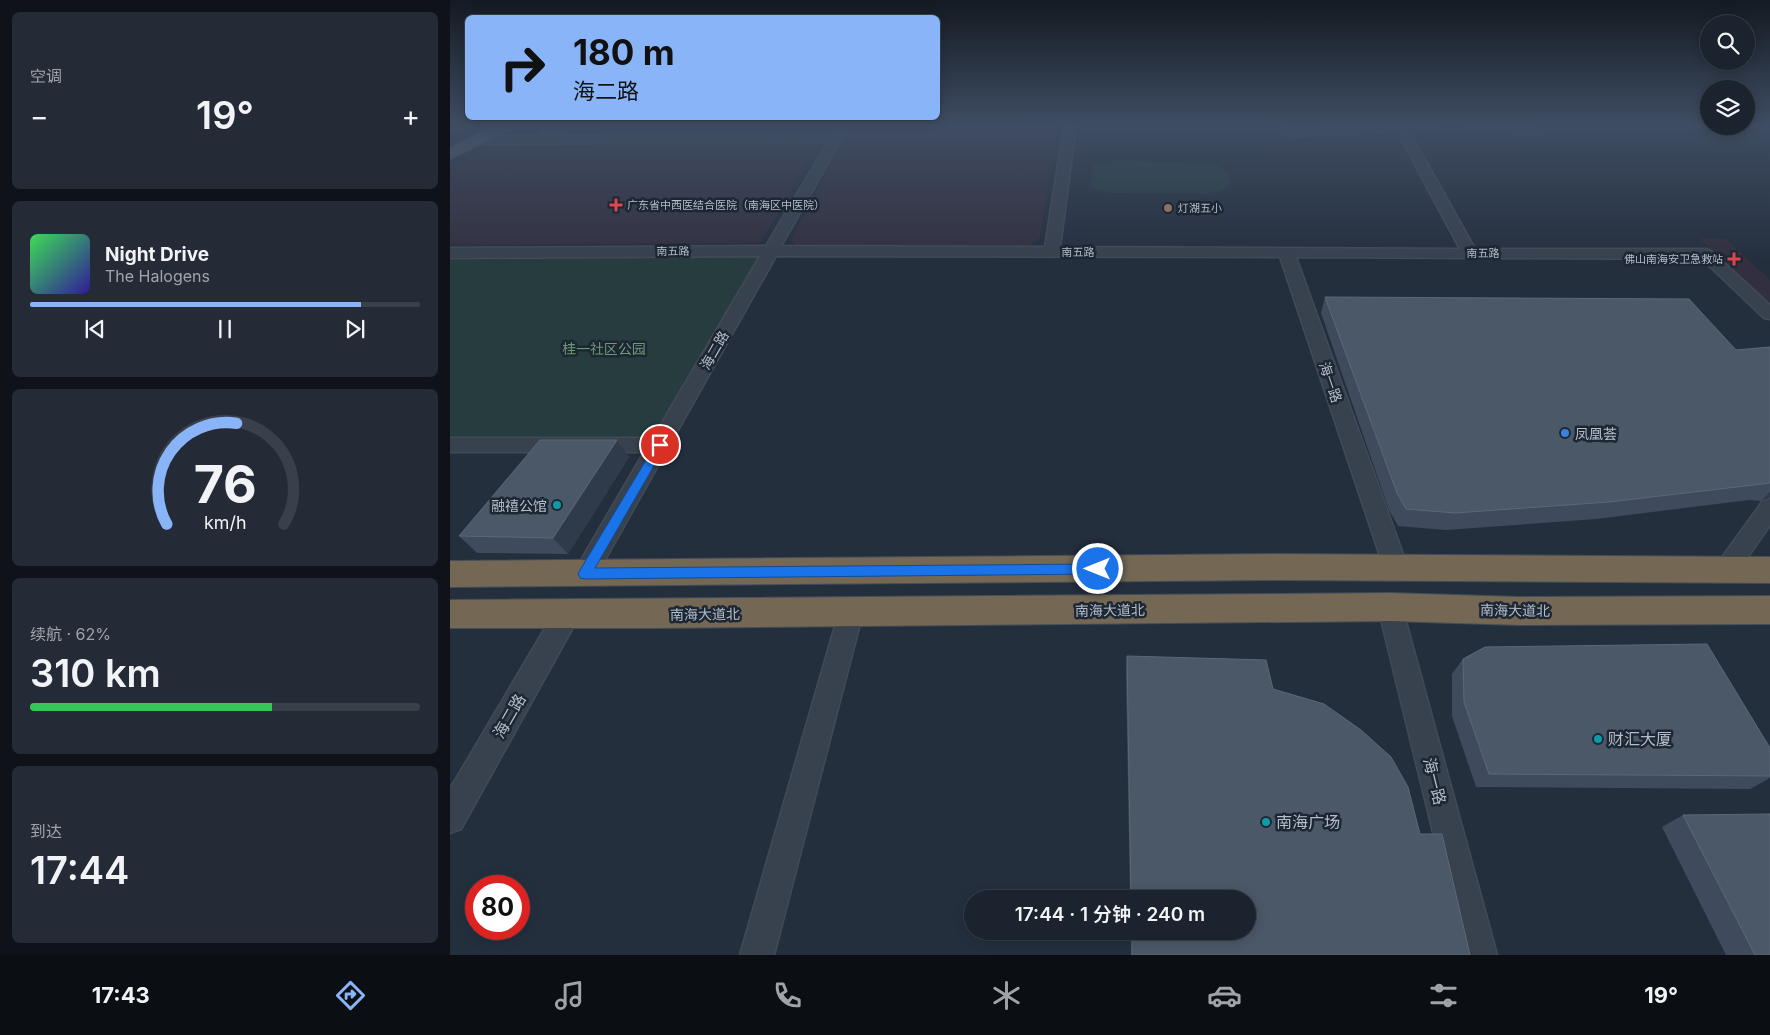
<!DOCTYPE html>
<html lang="zh">
<head>
<meta charset="utf-8">
<style>
  :root { --surface:#1b232e; --page:#242b36; --text:#f1f3f6; --muted:#a0a4aa; --line:#39404a; --accent:#8ab4f8 }
  body { margin:0; font-family:Inter,"Noto Sans SC",sans-serif; background:var(--page); color:var(--text); height:100vh; display:flex; flex-direction:column; font-size:19px; white-space:nowrap }
  * { box-sizing:border-box; margin:0 }
  p { font-size:16px; color:var(--muted) }
  .icon { flex:none; width:28px; height:28px; fill:none; stroke:currentColor; stroke-width:2; stroke-linecap:round; stroke-linejoin:round }
  .map { position:relative; flex:1; overflow:hidden }
  .panel { display:flex; flex-direction:column; gap:12px; padding:12px; background:#0f1319; width:450px }
  .panel>* { flex:none }
  .guide { position:absolute; left:15px; top:15px; width:475px; height:105px; border-radius:8px; box-shadow:0 2px 12px #0003,0 0 0 1px var(--line); background:#8ab4f8; color:#111; overflow:hidden }
  .controls { position:absolute; left:1250px; top:15px; display:grid; gap:10px }
  .controls a { display:grid; place-items:center; width:55px; height:55px; border-radius:50%; background:var(--surface); box-shadow:0 2px 12px #0003,0 0 0 1px var(--line); font-size:25px }
  .speed { position:absolute; left:15px; top:875px; display:flex; gap:10px; font-size:25px; font-weight:700; text-align:center }
  .speed>* { display:grid; place-content:center; width:65px; height:65px; border-radius:50%; background:var(--surface); box-shadow:0 2px 12px #0003,0 0 0 1px var(--line); line-height:1 }
  .speed .limit { border:8px solid #d22; background:#fff; color:#111 }
  .pin { position:absolute; display:grid; place-items:center; width:42px; height:42px; color:#fff; margin:-21px; border:2px solid #fff; border-radius:50%; box-shadow:0 1px 5px #0007 }
  .me { position:absolute; width:55px; margin:-28px; rotate:270deg; stroke-linejoin:round; filter:drop-shadow(0 0 4px #0008) }
  .turn { display:flex; align-items:center; gap:18px; height:105px; padding:0 25px; font-size:22px }
  .turn .icon { width:65px; height:65px; stroke-width:2.5 }
  .turn b { display:block; font-size:35px; line-height:42px }
  .big { font-size:38px; font-weight:600; line-height:1.1 }
  .panel .card { flex:1; display:flex; flex-direction:column; justify-content:center; gap:8px; min-width:0; padding:0 18px; border-radius:8px; background:var(--page) }
  .panel .dial { align-items:center; gap:0 }
  .dial svg { height:130px; overflow:visible; fill:none; stroke:var(--line); stroke-width:7; stroke-linecap:round; text-anchor:middle }
  .dial text { fill:var(--text); stroke:none }
  .song { display:flex; align-items:center; gap:15px }
  .cover { width:60px; height:60px; border-radius:8px; background:linear-gradient(135deg,hsl(130 70% 55%),hsl(250 70% 35%)) }
  .played { height:5px; border-radius:2px; background:linear-gradient(90deg,var(--accent) 85%,var(--line) 85%) }
  .keys { display:flex; justify-content:space-around; direction:ltr }
  .heat { display:flex; justify-content:space-between; align-items:center; font-size:28px; direction:ltr }
  .charge { height:8px; border-radius:4px; background:linear-gradient(90deg,#34c759 62%,var(--line) 0) }
  .trip { position:absolute; left:514px; top:890px; width:292px; height:50px; border-radius:25px; background:var(--surface); box-shadow:0 2px 12px #0003,0 0 0 1px var(--line); font-weight:600; line-height:50px; text-align:center }
  .menu { display:flex; height:80px; justify-content:space-around; align-items:center; background:#0b0e12; color:var(--muted) }
  .menu .icon { width:35px; height:35px }
  .menu .active { color:var(--accent) }
  .menu b { font-size:22px; color:var(--text) }
  main { display:flex; flex:1; min-height:0 }
  .map>svg:first-child { display:block }
</style>
</head>
<body>
<main>
<section class="panel">
<div class="card"><p>空调</p>
<div class="heat"><a>−</a><b class="big">19°</b><a>+</a></div>
</div>
<div class="card">
<div class="song"><i class="cover"></i><div><b>Night Drive</b><p>The Halogens</p></div></div>
<div class="played"></div>
<div class="keys"><svg class="icon" aria-label="previous" viewBox="0 0 24 24"><path d="M18 5L8 12l10 7zM5 5v14"/></svg><svg class="icon" aria-label="pause" viewBox="0 0 24 24"><path d="M8 5v14M16 5v14"/></svg><svg class="icon" aria-label="next" viewBox="0 0 24 24"><path d="M6 5l10 7-10 7zM19 5v14"/></svg></div>
</div>
<div class="card dial"><svg viewBox="0 0 100 80">
<path d="M14 69A42 42 0 1 1 86 69"/>
<path d="M14 69A42 42 0 0 1 57 7" stroke="#8ab4f8"/>
<text x="50" y="56" font-size="32" font-weight="700">76</text>
<text x="50" y="72" font-size="11">km/h</text>
</svg></div>
<div class="card"><p>续航 · 62%</p><b class="big">310 km</b><div class="charge"></div></div>
<div class="card"><p>到达</p><b class="big">17:44</b></div>
</section>
<div class="map">
<svg width="1320" height="955" viewBox="0 0 1320 955">
  <rect width="100%" height="100%" fill="#242f3e"/>
  <path fill="#32303f" d="M401 126H608L590 238 578 247 345 245 341 240Z
    M369 144 310 243 0 245V166L43 145Z
    M1249 238 1276 239 1320 280V305L1314 303Z"/>
  <path fill="#263c3f" d="M664 161 755 163 768 166 779 173 780 185 771 191 757 194 661 193 649 191 640 187 643 166Z
    M322 251 210 445H0V253Z"/>
  <g fill="none" stroke-linecap="round" stroke-linejoin="round">
    <defs>
      <path id="minor" d="M387 126H399L331 246 595 247 614 126H626L610 247 1010 249 947 131 838 137 834 136 828 126H840L842 129 908 126H992L986 130 959 131 1025 249H1256L1261 251 1320 305V319L1314 318 1252 259 846 257 958 568 954 575 946 578 938 575 934 568 830 257 326 256 143 581 135 584 127 581 123 574 127 567 194 452H0V438H203L310 256 0 258V248L316 246 378 142 30 144 24 140 30 136 382 134Z
        M1012 126C1026 126 1087 123 1094 131L1088 135 1018 130Z
        M1320 499V525L1284 577 1276 580 1268 577 1264 570 1268 563 1312 502Z
        M940 596 949 599 952 607 1047 955H1013L928 607 931 599Z
        M401 601 410 604 413 612 324 955H290L389 612 392 604Z
        M117 603 126 606 129 614 126 622 11 829 0 833V789L108 606Z"/>
      <path id="major" d="M44 126H63L61 129 0 159V148Z"/>
      <path id="highway" d="M826 554 1320 557V583L826 580 0 587V561Z
        M940 593 1070 597 1320 596V624L1070 625 940 621 204 628H0V600Z"/>
    </defs>
    <use href="#minor" stroke="#414a57" stroke-width="3"/>
    <use href="#major" stroke="#414a57" stroke-width="3"/>
    <use href="#highway" stroke="#434c59" stroke-width="2"/>
    <use href="#minor" fill="#38414e" fill-rule="evenodd"/>
    <use href="#major" fill="#56606e" fill-rule="evenodd"/>
    <use href="#highway" fill="#746855" fill-rule="evenodd"/>
  </g>
  <path fill="#3f4b5c" d="M86 126H122L113 134H90Z
    M875 297 1286 350 1320 347V498L1319 497 1311 501 1299 500 1146 519 996 530 948 526 939 510 871 313Z
    M167 440 179 457 118 554 27 553 9 536Z
    M677 656 823 689 970 834 1020 955H681V931H798V899H680L676 671Z
    M1013 659 1320 748V778L1300 789 1026 787 1002 716V674Z
    M1233 815 1320 955H1276L1212 827Z"/>
  <path fill="#2f3b4b" d="M109 126H122L113 134Z
    M167 440 179 457 118 554 103 538Z
    M1320 492V497L1311 501Z"/>
  <path fill="#4b5868" stroke="#5c6777" d="M875 297 1239 299 1286 350 1320 347V483L1159 502 1005 513 956 509 947 493Z
    M90 440H167L103 538 9 536Z
    M1257 644 1320 748V776L1039 774 1014 702 1013 659 1035 647Z
    M677 656 816 660 823 689 874 704 911 730 941 757 958 787 970 834H992L1020 955H682V931H798V899H681Z
    M1320 814V955H1305L1233 815Z"/>
  <linearGradient id="sky" x2="0" y2="1"><stop stop-color="#141a22"/><stop offset="0.48" stop-color="#3f4d63"/><stop offset="1" stop-color="#3f4d63" stop-opacity="0"/></linearGradient>
  <rect width="1320" height="260" fill="url(#sky)"/>
  <path fill="#1a73e8" stroke="#114b97" d="M210 441 216 445 145 568 648 564 653 565 654 569 653 573 648 574 135 579 130 578 128 574 130 570 207 442Z"/>
  <g fill="#e0444e" stroke="#1d2633" stroke-width="2">
    <path d="M163.5 197.5h5v5h5v5h-5v5h-5v-5h-5v-5h5z"/>
    <path d="M1281.5 251.5h5v5h5v5h-5v5h-5v-5h-5v-5h5z"/>
  </g>
  <circle fill="#8d6e63" stroke="#1d2633" stroke-width="2" cx="718" cy="208" r="5"/>
  <circle fill="#3f7fe0" stroke="#1d2633" stroke-width="2" cx="1115" cy="433" r="5"/>
  <g fill="#0f9aa8" stroke="#1d2633" stroke-width="2">
    <circle cx="107" cy="505" r="5"/>
    <circle cx="1148" cy="739" r="5"/>
    <circle cx="816" cy="822" r="5"/>
  </g>
  <g text-anchor="middle" dominant-baseline="central" stroke-width="5" stroke-linejoin="round" paint-order="stroke">
    <g font-size="11" fill="#b4bcc9" stroke="#1d2633" text-anchor="start">
      <text x="177" y="205">广东省中西医结合医院（南海区中医院）</text>
      <text x="728" y="208">灯湖五小</text>
      <text x="1273" y="259" text-anchor="end">佛山南海安卫急救站</text>
    </g>
    <g font-size="11" fill="#b4bcc9" stroke="#1d2633">
      <text transform="translate(223 251) rotate(-1)">南五路</text>
      <text x="628" y="252">南五路</text>
      <text x="1033" y="253">南五路</text>
    </g>
    <g font-size="14" fill="#6b9a76" stroke="#1d2633">
      <text x="154" y="348">桂一社区公园</text>
    </g>
    <g font-size="14" fill="#b4bcc9" stroke="#1d2633">
      <text transform="translate(264 350) rotate(-60)">海二路</text>
      <text transform="translate(881 382) rotate(71)">海一路</text>
      <text transform="translate(660 610) rotate(-1)">南海大道北</text>
      <text transform="translate(1065 610) rotate(1)">南海大道北</text>
      <text transform="translate(255 614) rotate(-1)">南海大道北</text>
    </g>
    <g font-size="14" fill="#b4bcc9" stroke="#1d2633" text-anchor="start">
      <text x="1125" y="433">凤凰荟</text>
      <text x="97" y="505" text-anchor="end">融禧公馆</text>
    </g>
    <g font-size="16" fill="#b4bcc9" stroke="#1d2633">
      <text transform="translate(59 716) rotate(-60)">海二路</text>
      <text transform="translate(985 781) rotate(76)">海一路</text>
    </g>
    <g font-size="16" fill="#b4bcc9" stroke="#1d2633" text-anchor="start">
      <text x="1158" y="739">财汇大厦</text>
      <text x="826" y="822">南海广场</text>
    </g>
  </g>
</svg>
<div class="controls">
<a><svg class="icon" aria-label="search" viewBox="0 0 24 24"><circle cx="10" cy="10" r="6"/><path d="M15 15l6 6"/></svg></a>
<a><svg class="icon" aria-label="layers" viewBox="0 0 24 24"><path d="M12 4l9 5-9 5-9-5zM3 14l9 5 9-5"/></svg></a>
</div>
<div class="speed"><div class="limit">80</div></div>
<div class="pin" style="left:210px;top:445px;background:#d93025"><svg class="icon" aria-label="arrive" viewBox="0 0 24 24"><path d="M6 21V4h12l-3 4 3 4H6"/></svg></div>
<svg class="me" style="left:648px;top:569px" viewBox="-20 -20 40 40"><circle r="17" fill="#1a73e8" stroke="#fff" stroke-width="3"/><path d="M0-11L8 9 0 5-8 9z" fill="#fff"/></svg>
<div class="trip">17:44 · 1 分钟 · 240 m</div>
<div class="guide">
<div class="turn"><svg class="icon" aria-label="right" viewBox="0 0 24 24"><path d="M7 20v-9h11M14 6l5 5-5 5"/></svg><div><b>180 m</b>海二路</div></div>
</div>
</div>
</main>
<nav class="menu">
<b>17:43</b>
<svg class="icon active" aria-label="directions" viewBox="0 0 24 24"><path d="M12 3l9 9-9 9-9-9zM9 14v-3h6M13 9l2 2-2 2"/></svg>
<svg class="icon" aria-label="music" viewBox="0 0 24 24"><path d="M9 18V5l10-2v13"/><circle cx="6" cy="18" r="3"/><circle cx="16" cy="16" r="3"/></svg>
<svg class="icon" aria-label="phone" viewBox="0 0 24 24"><path d="M5 4h4l2 5-3 2q2 4 5 5l2-3 5 2v4C11 20 4 13 5 4z"/></svg>
<svg class="icon" aria-label="climate" viewBox="0 0 24 24"><path d="M12 3v18M4 7l16 10M4 17L20 7"/></svg>
<svg class="icon" aria-label="car" viewBox="0 0 24 24"><path d="M5 17H2v-5l4-1 3-4h7l3 4 3 1v5h-3M9 17h6M6 11h13"/><circle cx="7" cy="17" r="2"/><circle cx="17" cy="17" r="2"/></svg>
<svg class="icon" aria-label="filters" viewBox="0 0 24 24"><path d="M4 7h16M4 17h16"/><circle cx="9" cy="7" r="2"/><circle cx="15" cy="17" r="2"/></svg>
<b>19°</b>
</nav>
</body>
</html>
